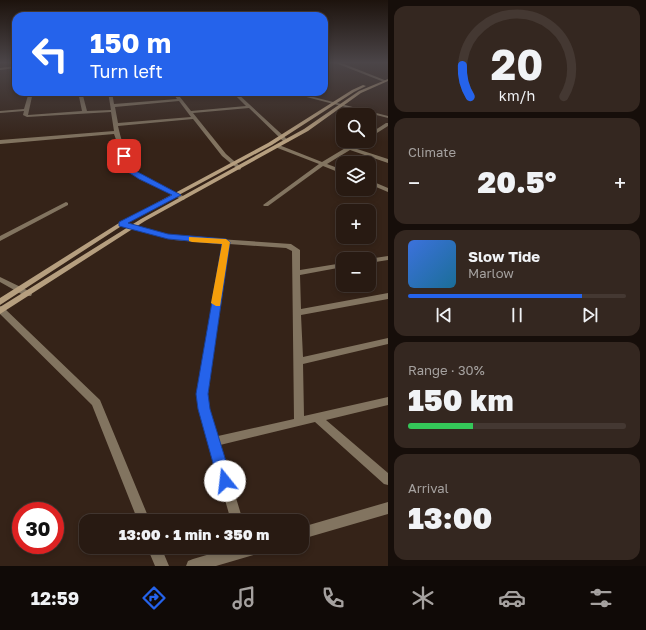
<!DOCTYPE html>
<html lang="en">
<head>
<meta charset="utf-8">
<style>
  :root { --surface:#281a12; --page:#342720; --text:#f1f3f6; --muted:#a5a19f; --line:#443832; --accent:#2563eb }
  body { margin:0; font-family:"Golos Text",sans-serif; background:var(--page); color:var(--text); height:100vh; display:flex; flex-direction:column; font-size:15px; white-space:nowrap }
  * { box-sizing:border-box; margin:0 }
  p { font-size:13px; color:var(--muted) }
  .icon { flex:none; width:22px; height:22px; fill:none; stroke:currentColor; stroke-width:2; stroke-linecap:round; stroke-linejoin:round }
  .map { position:relative; flex:1; overflow:hidden }
  .drawer { display:flex; flex-direction:column; gap:6px; padding:6px; background:#160e0a; width:258px }
  .drawer>* { flex:none }
  .top-card { position:absolute; left:12px; top:12px; width:316px; height:84px; border-radius:12px; box-shadow:0 2px 6px #0003,0 0 0 1px var(--line); background:#2563eb; color:#fff; overflow:hidden }
  .tools { position:absolute; left:336px; top:108px; display:grid; gap:8px }
  .tools a { display:grid; place-items:center; width:40px; height:40px; border-radius:8px; background:var(--surface); box-shadow:0 2px 6px #0003,0 0 0 1px var(--line); font-size:20px }
  .speed { position:absolute; left:12px; top:502px; display:flex; gap:8px; font-size:20px; font-weight:700; text-align:center }
  .speed>* { display:grid; place-content:center; width:52px; height:52px; border-radius:50%; background:var(--surface); box-shadow:0 2px 6px #0003,0 0 0 1px var(--line); line-height:1 }
  .speed .limit { border:6px solid #d22; background:#fff; color:#111 }
  .pin { position:absolute; display:grid; place-items:center; width:34px; height:34px; color:#fff; margin:-17px; border-radius:8px; box-shadow:0 2px 6px #0006 }
  .me { position:absolute; width:44px; margin:-22px; rotate:344deg; stroke-linejoin:round; filter:drop-shadow(0 0 3px #0008) }
  .turn { display:flex; align-items:center; gap:14px; height:84px; padding:0 12px; font-size:18px }
  .turn .icon { width:52px; height:52px; stroke-width:2.5 }
  .turn b { display:block; font-size:28px; line-height:34px }
  .big { font-size:30px; font-weight:800; line-height:1.1 }
  .drawer .card { flex:1; display:flex; flex-direction:column; justify-content:center; gap:6px; min-width:0; padding:0 14px; border-radius:12px; background:var(--page) }
  .drawer .dial { align-items:center; gap:0 }
  .dial svg { height:104px; overflow:visible; fill:none; stroke:var(--line); stroke-width:7; stroke-linecap:round; text-anchor:middle }
  .dial text { fill:var(--text); stroke:none }
  .song { display:flex; align-items:center; gap:12px }
  .cover { width:48px; height:48px; border-radius:6px; background:linear-gradient(135deg,hsl(220 70% 55%),hsl(200 70% 35%)) }
  .played { height:4px; border-radius:2px; background:linear-gradient(90deg,var(--accent) 80%,var(--line) 80%) }
  .keys { display:flex; justify-content:space-around; direction:ltr }
  .heat { display:flex; justify-content:space-between; align-items:center; font-size:22px; direction:ltr }
  .charge { height:6px; border-radius:3px; background:linear-gradient(90deg,#34c759 30%,var(--line) 0) }
  .trip { position:absolute; left:79px; top:514px; width:230px; height:40px; border-radius:12px; background:var(--surface); box-shadow:0 2px 6px #0003,0 0 0 1px var(--line); font-weight:800; line-height:40px; text-align:center }
  .tab-bar { display:flex; height:64px; justify-content:space-around; align-items:center; background:#100a07; color:var(--muted) }
  .tab-bar .icon { width:28px; height:28px }
  .tab-bar .on { color:var(--accent) }
  .tab-bar b { font-size:18px; color:var(--text) }
  main { display:flex; flex:1; min-height:0 }
  .map>svg:first-child { display:block }
</style>
</head>
<body>
<main>
<div class="map">
<svg width="388" height="566" viewBox="0 0 388 566">
  <rect width="100%" height="100%" fill="#352318"/>
  <g fill="none" stroke-linecap="round" stroke-linejoin="round">
    <path fill="#827460" fill-rule="evenodd" d="M333 62H339L387 81 384 82Z
      M16 66V68L0 70V68Z
      M29 92H33L28 115 82 111 78 92H82L87 111 111 110 108 92H112L114 104 177 99 172 92H176L191 111 246 106 232 92H236L289 141 284 142 249 108 193 113 226 154 241 167V169L239 170 222 156 193 119 118 126C120 135 127 160 131 167 137 177 174 191 185 197V199L183 200 139 179 127 170 114 134 0 144V140L114 131 111 112 27 117 23 115 24 111 0 113V111L24 109ZM179 101 191 117 118 123 115 107Z
      M287 92H294L388 116V118Z
      M386 123H388V126L369 138V134Z
      M357 141H364L354 148 388 159V163L350 150 327 164 343 170V174L323 166 268 206H264L263 205 319 164 275 147V145H279L322 162Z
      M369 180 388 188V192L369 184Z
      M66 202 68 203V205L0 241V236Z
      M121 222 174 236 291 244 300 250V270L343 263V267L300 275 301 309 388 293V299L301 315 303 357 388 338V344L303 364 304 416 388 397V405L326 420 388 473V485L384 484 315 422 220 445 243 521H231L197 401 222 244 174 240 119 225V223ZM229 244 286 248 292 251 294 419 218 436 207 401Z
      M388 256V260L369 263V259H368Z
      M0 277 31 292 32 294 31 296H25L0 282Z
      M0 306 3 307 100 400 150 521H138L92 405 0 314Z
      M388 502V514L302 539V527Z
      M147 547H161L169 566H155Z
      M234 547H264L262 552 257 554 216 566H186L188 561 193 559Z"/>
    <path fill="#b69f7f" fill-rule="evenodd" d="M388 79V81L361 93 308 131 145 221 0 314V307L141 219 304 129 359 91Z
      M363 85 366 86 354 92 272 145 123 225 0 305V298L119 223 268 143 352 90Z"/>
  </g>
  <linearGradient id="sky" x2="0" y2="1"><stop stop-color="#1d130d"/><stop offset="0.44" stop-color="#4b4548"/><stop offset="1" stop-color="#4b4548" stop-opacity="0"/></linearGradient>
  <rect width="388" height="142" fill="url(#sky)"/>
  <path fill="#2563eb" stroke="#184099" d="M122 154H126L134 170 181 195 128 223 168 234 226 239 230 242 208 394 210 409 232 481 230 486 225 488 220 486 218 481 198 409 196 394 222 244 168 239 119 226V222L172 195 139 179 128 172 121 156Z"/>
  <path fill="#f59e0b" d="M189 237 226 239 230 242 220 306H216L211 303 222 244 192 242 189 241Z"/>
</svg>
<div class="tools">
<a><svg class="icon" aria-label="search" viewBox="0 0 24 24"><circle cx="10" cy="10" r="6"/><path d="M15 15l6 6"/></svg></a>
<a><svg class="icon" aria-label="layers" viewBox="0 0 24 24"><path d="M12 4l9 5-9 5-9-5zM3 14l9 5 9-5"/></svg></a>
<a>+</a>
<a>−</a>
</div>
<div class="speed"><div class="limit">30</div></div>
<div class="pin" style="left:124px;top:156px;background:#d93025"><svg class="icon" aria-label="arrive" viewBox="0 0 24 24"><path d="M6 21V4h12l-3 4 3 4H6"/></svg></div>
<svg class="me" style="left:225px;top:481px" viewBox="-20 -20 40 40"><circle r="19" fill="#fff"/><path d="M0-13L10 11 0 6-10 11z" fill="#2563eb"/></svg>
<div class="trip">13:00 · 1 min · 350 m</div>
<div class="top-card">
<div class="turn"><svg class="icon" aria-label="left" viewBox="0 0 24 24"><path d="M17 20v-9H6M10 6l-5 5 5 5"/></svg><div><b>150 m</b>Turn left</div></div>
</div>
</div>
<section class="drawer">
<div class="card dial"><svg viewBox="0 0 100 80">
<path d="M14 69A42 42 0 1 1 86 69"/>
<path d="M14 69A42 42 0 0 1 8 45" stroke="#2563eb"/>
<text x="50" y="56" font-size="32" font-weight="700">20</text>
<text x="50" y="72" font-size="11">km/h</text>
</svg></div>
<div class="card"><p>Climate</p>
<div class="heat"><a>−</a><b class="big">20.5°</b><a>+</a></div>
</div>
<div class="card">
<div class="song"><i class="cover"></i><div><b>Slow Tide</b><p>Marlow</p></div></div>
<div class="played"></div>
<div class="keys"><svg class="icon" aria-label="previous" viewBox="0 0 24 24"><path d="M18 5L8 12l10 7zM5 5v14"/></svg><svg class="icon" aria-label="pause" viewBox="0 0 24 24"><path d="M8 5v14M16 5v14"/></svg><svg class="icon" aria-label="next" viewBox="0 0 24 24"><path d="M6 5l10 7-10 7zM19 5v14"/></svg></div>
</div>
<div class="card"><p>Range · 30%</p><b class="big">150 km</b><div class="charge"></div></div>
<div class="card"><p>Arrival</p><b class="big">13:00</b></div>
</section>
</main>
<nav class="tab-bar">
<b>12:59</b>
<svg class="icon on" aria-label="directions" viewBox="0 0 24 24"><path d="M12 3l9 9-9 9-9-9zM9 14v-3h6M13 9l2 2-2 2"/></svg>
<svg class="icon" aria-label="music" viewBox="0 0 24 24"><path d="M9 18V5l10-2v13"/><circle cx="6" cy="18" r="3"/><circle cx="16" cy="16" r="3"/></svg>
<svg class="icon" aria-label="phone" viewBox="0 0 24 24"><path d="M5 4h4l2 5-3 2q2 4 5 5l2-3 5 2v4C11 20 4 13 5 4z"/></svg>
<svg class="icon" aria-label="climate" viewBox="0 0 24 24"><path d="M12 3v18M4 7l16 10M4 17L20 7"/></svg>
<svg class="icon" aria-label="car" viewBox="0 0 24 24"><path d="M5 17H2v-5l4-1 3-4h7l3 4 3 1v5h-3M9 17h6M6 11h13"/><circle cx="7" cy="17" r="2"/><circle cx="17" cy="17" r="2"/></svg>
<svg class="icon" aria-label="filters" viewBox="0 0 24 24"><path d="M4 7h16M4 17h16"/><circle cx="9" cy="7" r="2"/><circle cx="15" cy="17" r="2"/></svg>
</nav>
</body>
</html>
